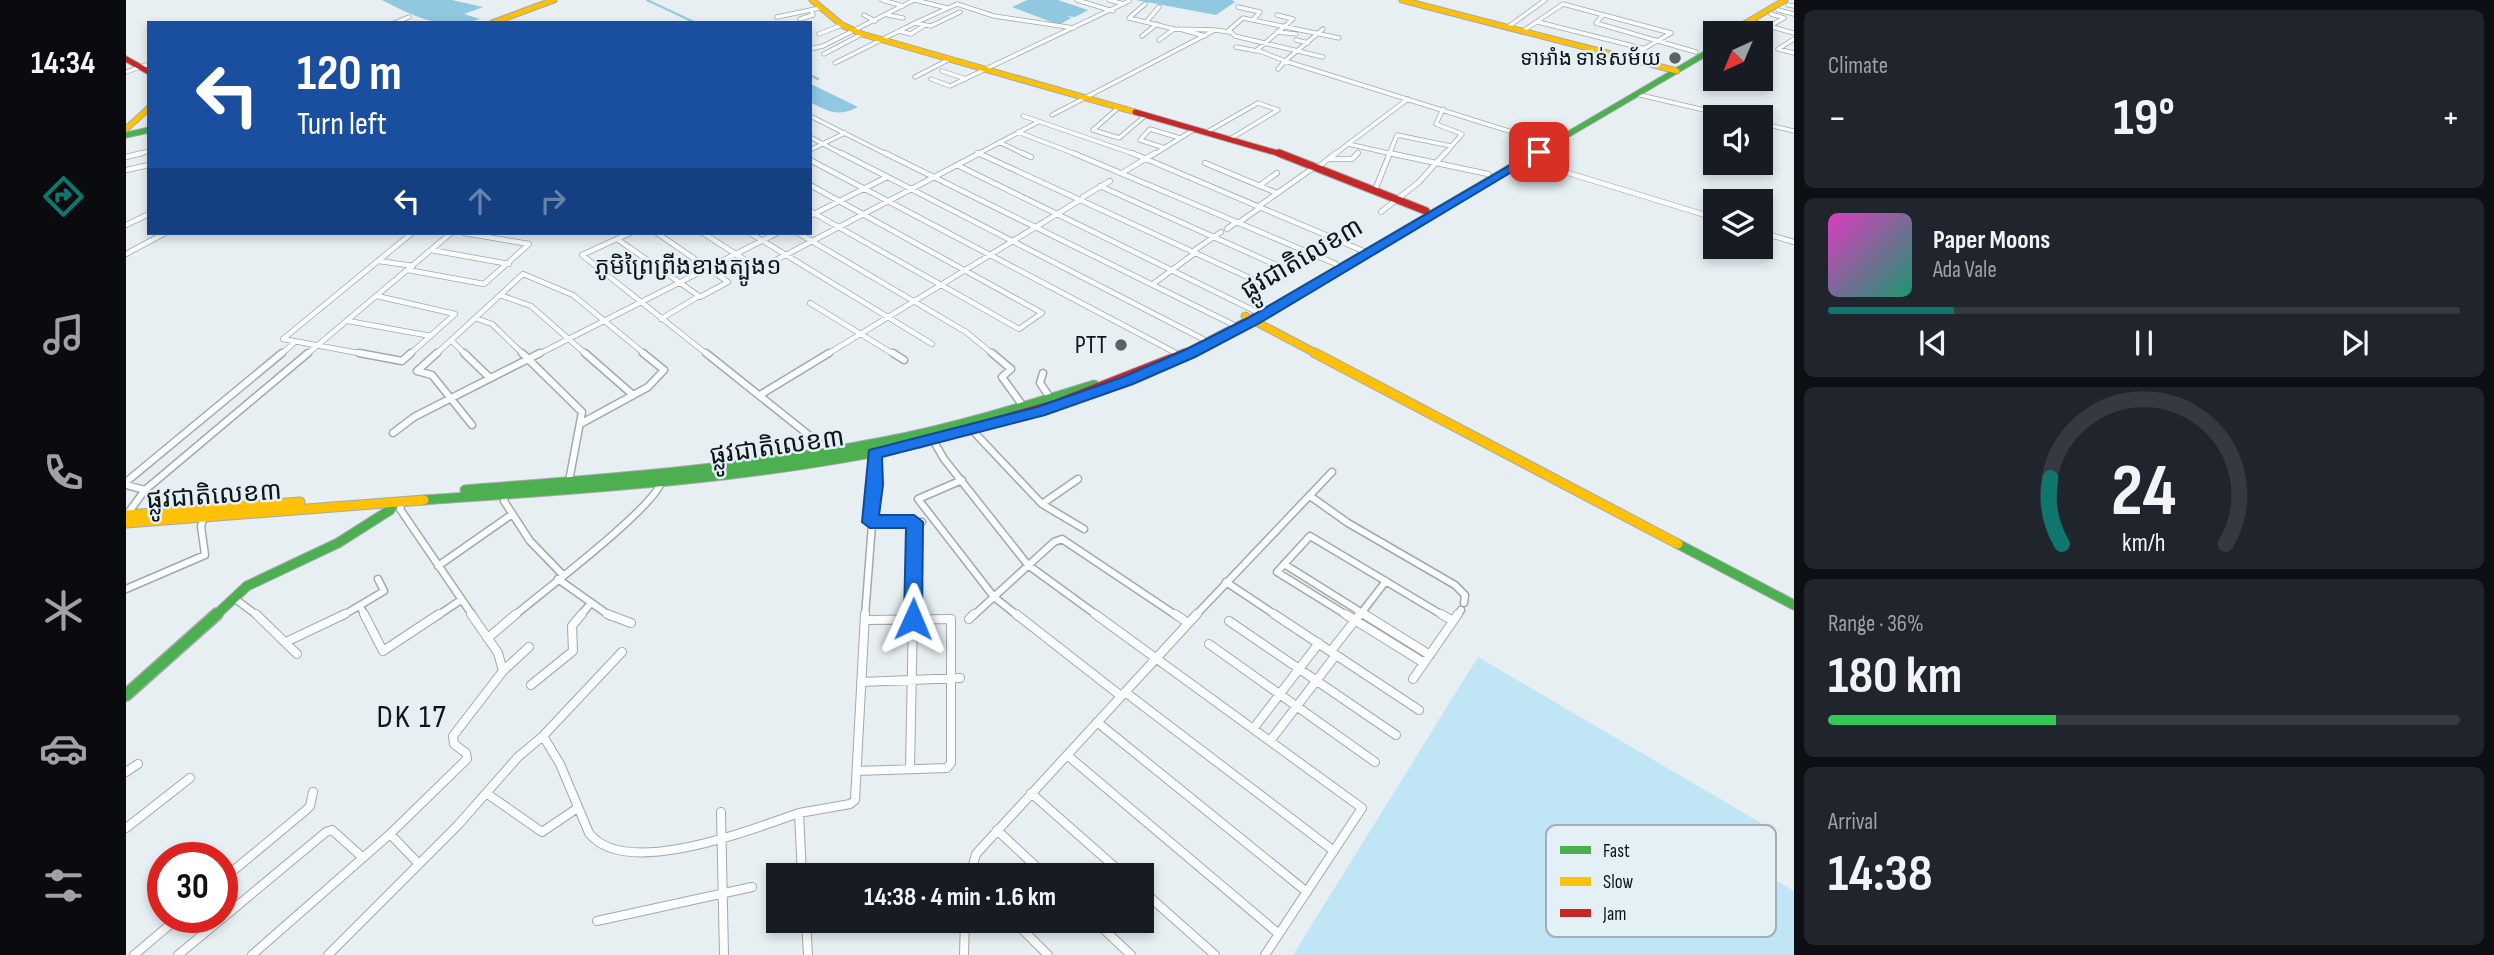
<!DOCTYPE html>
<html lang="en">
<head>
<meta charset="utf-8">
<style>
  :root { --surface:#171b24; --page:#20242c; --text:#f1f3f6; --muted:#9ea1a6; --line:#363941; --accent:#0f766e }
  body { margin:0; font-family:"Sofia Sans Condensed","Noto Sans Khmer",sans-serif; background:var(--page); color:var(--text); height:100vh; display:flex; flex-direction:column; font-size:26px; white-space:nowrap }
  * { box-sizing:border-box; margin:0 }
  p { font-size:23px; color:var(--muted) }
  .icon { flex:none; width:38px; height:38px; fill:none; stroke:currentColor; stroke-width:2; stroke-linecap:round; stroke-linejoin:round }
  .map { position:relative; flex:1; overflow:hidden }
  .side { display:flex; flex-direction:column; gap:10px; padding:10px; background:#0d0f14; width:700px }
  .side>* { flex:none }
  .top-card { position:absolute; left:21px; top:21px; width:665px; height:214px; border-radius:0px; box-shadow:0 4px 10px #0003; background:#1a4fa0; color:#fff; overflow:hidden }
  .needle { width:46px; rotate:224deg }
  .controls { position:absolute; left:1577px; top:21px; display:grid; gap:14px }
  .controls a { display:grid; place-items:center; width:70px; height:70px; border-radius:0px; background:var(--surface); box-shadow:0 4px 10px #0003; font-size:35px }
  .speed { position:absolute; left:21px; top:842px; display:flex; gap:14px; font-size:35px; font-weight:700; text-align:center }
  .speed>* { display:grid; place-content:center; width:91px; height:91px; border-radius:50%; background:var(--surface); box-shadow:0 4px 10px #0003; line-height:1 }
  .speed .limit { border:10px solid #d22; background:#fff; color:#111 }
  .pin { position:absolute; display:grid; place-items:center; width:60px; height:60px; color:#fff; margin:-30px; border-radius:14px; box-shadow:0 4px 10px #0006 }
  .me { position:absolute; width:77px; margin:-38px; rotate:1deg; stroke-linejoin:round; filter:drop-shadow(0 0 5px #0008) }
  .turn { display:flex; align-items:center; gap:24px; height:147px; padding:0 35px; font-size:32px }
  .turn .icon { width:91px; height:91px; stroke-width:2.5 }
  .turn b { display:block; font-size:49px; line-height:60px }
  .lanes { display:flex; align-items:center; height:66px; padding:0 35px; background:#0003; justify-content:center; gap:35px; direction:ltr }
  .lanes .off { opacity:.35 }
  .big { font-size:52px; font-weight:700; line-height:1.1 }
  .side .card { flex:1; display:flex; flex-direction:column; justify-content:center; gap:10px; min-width:0; padding:0 24px; border-radius:10px; background:var(--page) }
  .side .dial { align-items:center; gap:0 }
  .dial svg { height:182px; overflow:visible; fill:none; stroke:var(--line); stroke-width:7; stroke-linecap:round; text-anchor:middle }
  .dial text { fill:var(--text); stroke:none }
  .song { display:flex; align-items:center; gap:21px }
  .cover { width:84px; height:84px; border-radius:10px; background:linear-gradient(135deg,hsl(310 70% 55%),hsl(160 70% 35%)) }
  .played { height:7px; border-radius:4px; background:linear-gradient(90deg,var(--accent) 20%,var(--line) 20%) }
  .keys { display:flex; justify-content:space-around; direction:ltr }
  .heat { display:flex; justify-content:space-between; align-items:center; font-size:38px; direction:ltr }
  .charge { height:10px; border-radius:5px; background:linear-gradient(90deg,#34c759 36%,var(--line) 0) }
  .trip { position:absolute; left:640px; top:863px; width:388px; height:70px; border-radius:0px; background:var(--surface); box-shadow:0 4px 10px #0003; font-weight:700; line-height:70px; text-align:center }
  main { display:flex; flex:1; min-height:0 }
  .tab-bar { display:flex; flex-direction:column; width:126px; justify-content:space-around; align-items:center; background:#090b0e; color:var(--muted) }
  .tab-bar .icon { width:49px; height:49px }
  .tab-bar .selected { color:var(--accent) }
  .tab-bar b { font-size:32px; color:var(--text) }
  .map>svg:first-child { display:block }
</style>
</head>
<body>
<main>
<nav class="tab-bar">
<b>14:34</b>
<svg class="icon selected" aria-label="directions" viewBox="0 0 24 24"><path d="M12 3l9 9-9 9-9-9zM9 14v-3h6M13 9l2 2-2 2"/></svg>
<svg class="icon" aria-label="music" viewBox="0 0 24 24"><path d="M9 18V5l10-2v13"/><circle cx="6" cy="18" r="3"/><circle cx="16" cy="16" r="3"/></svg>
<svg class="icon" aria-label="phone" viewBox="0 0 24 24"><path d="M5 4h4l2 5-3 2q2 4 5 5l2-3 5 2v4C11 20 4 13 5 4z"/></svg>
<svg class="icon" aria-label="climate" viewBox="0 0 24 24"><path d="M12 3v18M4 7l16 10M4 17L20 7"/></svg>
<svg class="icon" aria-label="car" viewBox="0 0 24 24"><path d="M5 17H2v-5l4-1 3-4h7l3 4 3 1v5h-3M9 17h6M6 11h13"/><circle cx="7" cy="17" r="2"/><circle cx="17" cy="17" r="2"/></svg>
<svg class="icon" aria-label="filters" viewBox="0 0 24 24"><path d="M4 7h16M4 17h16"/><circle cx="9" cy="7" r="2"/><circle cx="15" cy="17" r="2"/></svg>
</nav>
<div class="map">
<svg width="1668" height="955" viewBox="0 0 1668 955">
  <rect width="100%" height="100%" fill="#e7eff2"/>
  <path fill="#c0e5f5" d="M1352 657 1635 823 1626 866 1668 891V955H1167Z"/>
  <path fill="#90c8e0" d="M256 0H326L357 7 338 14 354 19C318 32 287 16 256 0Z
    M901 0H932L962 10 949 17 941 16 945 18 933 25 886 7Z
    M1010 0H1106L1109 2 1090 15Z
    M684 85H687L732 107C712 117 703 112 684 102Z"/>
  <g fill="none" stroke-linecap="round" stroke-linejoin="round">
    <path stroke="#90c8e0" stroke-width="2" d="M521 0 570 23
      M684 75 692 79"/>
    <defs>
      <path id="street-far3" d="M756 0 777 6
        M789 0 821 8
        M951 0 987 11
        M983 0 998 4
        M1662 5 1668 6
        M1112 7 1134 12 1127 20
        M1652 10 1668 14
        M738 15 749 21
        M762 15 777 18
        M1151 15 1167 19
        M1477 15 1470 23 1570 52
        M651 17 694 8
        M1003 18 1048 29 1089 30
        M1003 18 1019 4
        M674 19 687 15 685 10
        M1624 21 1668 33
        M1020 22 1033 7
        M1412 22 1519 49
        M268 23 283 17
        M789 23 831 4 868 16 948 28
        M1382 27 1419 0
        M1197 29 1159 61 1418 142
        M1057 30 1079 36
        M773 31 785 34 799 25
        M1397 31 1437 4 1545 33 1502 58
        M1151 32 1170 34
        M1632 33 1658 18 1645 14
        M693 34 716 25
        M1016 36 1031 24
        M1033 40 1048 29
        M1170 40 1182 43
        M1110 47 1131 51
        M684 49 697 46 788 0
        M1652 49 1668 39
        M1652 49 1668 53
        M698 54 736 34
        M1197 57 1109 36 1103 30 1117 18 1213 38
        M709 63 789 23 805 26 834 12
        M1152 69 1159 61 1131 50 1167 19
        M816 71 840 79
        M0 72 20 65
        M789 77 822 60
        M805 79 824 86 1003 1
        M1510 94 1608 117
        M992 108 967 130 993 138 1020 115
        M1317 109 1310 124 1336 134 1318 155
        M926 115 1089 30 1103 32
        M684 116 762 155
        M897 116 1011 155
        M1634 123 1668 131
        M892 132 952 155
        M1081 132 1132 103 1152 110
        M684 137 718 155
        M1104 139 1152 110
        M873 142 900 155
        M1222 144 1282 99
        M1039 148 1014 140 1024 129 1054 138
        M684 150 719 133
        M852 153 855 155
        M9 155 23 151
        M850 155 912 122
        M1027 155 1069 129
        M1208 155 1222 144 1271 155
        M1263 155 1271 135 1325 146"/>
      <path id="street-far2" d="M715 153 1077 339
        M759 153 1106 324
        M852 153 1139 285
        M896 153 905 157
        M947 153 1210 264
        M1006 153 1242 253
        M1263 153 1362 174
        M0 157 16 153
        M1203 159H1226L1232 153
        M684 160 1048 352
        M1400 160 1589 218
        M1079 163 1151 193
        M831 165 1137 315
        M1192 167 1210 153
        M0 170 23 165
        M996 173 1029 153
        M684 185 916 313 893 329 684 211
        M974 186 1150 265
        M1133 186 1151 173
        M1249 190 1264 153
        M957 197 984 181
        M1133 206 1190 166
        M1255 212 1293 182 1319 153
        M684 216 761 177
        M1112 223 1135 207
        M0 225 23 214
        M1101 229 1109 223
        M1634 232 1668 242
        M338 233 403 244
        M504 233 456 255 582 355
        M531 233 602 282 574 297
        M577 233 633 269 854 153
        M624 233 806 344
        M672 233 840 332 868 355
        M491 239 573 296 535 319
        M305 250 383 264
        M1066 252 1095 232
        M0 254 39 233
        M253 261 287 266
        M282 270 358 284 403 244
        M1027 284 1069 253
        M374 295 405 306 461 355
        M251 296 329 314 283 355
        M684 303 769 355
        M349 318 366 324 398 355
        M222 321 305 336
        M157 339 243 355
        M157 339 286 233
        M325 340 340 355
        M154 355 169 342
        M180 355 325 233
        M309 355 397 274 447 295 520 355
        M411 355 651 233
        M700 355 954 200"/>
      <path id="street-far1" d="M233 353 276 361 285 353
        M338 353 364 378
        M396 353 456 412 443 481
        M459 353 507 395
        M580 353 694 444 696 453
        M767 353 778 360
        M866 353 885 369 876 377 897 406
        M291 371 311 353
        M291 371 306 375 346 425
        M917 373 914 383 925 399
        M634 395 703 353
        M456 423 522 387 538 370 517 353
        M847 431 916 504 958 529
        M267 433 288 417 414 353
        M807 440 818 459 902 565 972 616
        M836 480 792 499 868 597 892 616
        M0 482 156 353
        M0 485 19 490
        M380 495 378 501 404 541 437 575
        M1184 496 1222 523 1329 585 1339 595 1338 603
        M276 503 274 509 347 616
        M916 504 952 479
        M2 513 19 490 182 353
        M744 522H796
        M1158 564 1241 616
        M312 566 385 515
        M432 579 484 616
        M1100 582 1151 616
        M0 589 79 555 75 526 78 517
        M108 598 132 616
        M234 606 239 616
        M216 616 258 591 252 579
        M311 616 335 600
        M388 616C415 593 529 507 535 482
        M454 616 465 603
        M739 616 749 485 748 454
        M786 616 788 522
        M847 616 928 542 936 539 1051 616
        M1069 616 1206 472
        M1222 616 1151 572 1184 536 1318 616
        M1233 616 1260 581
        M1331 616 1335 610"/>
      <path id="street" d="M130 614 171 654
        M238 614 257 651 313 614
        M345 614 372 653 377 671
        M481 614 505 623
        M890 614 995 696
        M969 614 1236 808 1139 955
        M1049 614 1062 623
        M1148 614 1293 710
        M1219 614 1298 663
        M1238 614 1304 655
        M1315 614 1327 621
        M843 619 848 614
        M1103 621 1270 735
        M362 638 390 614
        M162 641 219 614
        M1083 644 1249 762
        M1205 651 1234 614
        M1287 679 1332 614
        M735 682 834 678
        M405 685 447 651 446 626 456 614
        M999 692 1208 851
        M971 722 1181 892
        M1127 729 1193 643
        M417 736 434 764 463 833C499 880 626 829 673 813
        M1144 741 1210 655
        M941 755 1153 934
        M784 768 787 614
        M731 771 821 768 825 763V619L739 620
        M0 772 12 764
        M360 793 416 832 450 809
        M905 793 998 875
        M595 812 598 955
        M0 828 64 778
        M871 830 919 875
        M293 864 264 834 341 759 340 753 328 744 327 736 377 671 403 647
        M676 875 673 813 724 804 729 800 739 614
        M844 875 850 854 1071 614
        M96 880 179 811 184 806 187 792
        M1017 891 1089 955
        M680 920 682 955
        M887 920 922 955
        M968 920 1005 955
        M471 921 626 887
        M8 955 53 917
        M52 955 200 832 206 830 235 856
        M126 955 264 834
        M202 955 332 825 392 757 417 736 496 652
        M838 955 839 920"/>
      <path id="fast-far3" d="M0 135 23 130
        M1407 155 1589 48"/>
      <path id="fast-far2" d="M1144 309 1410 153"/>
      <path id="fast-far1" d="M339 490C479 479 620 469 757 442 829 428 898 407 968 385
        M298 500C465 488 630 479 794 443
        M1552 544 1668 605
        M89 616 121 586 212 543 264 510 267 504"/>
      <path id="fast" d="M0 695 91 614"/>
      <path id="slow-far2" d="M686 0 716 25 736 34 1009 112
        M1276 0 1551 71
        M366 23 428 0
        M1603 33 1659 0
        M0 129 23 108"/>
      <path id="slow-far1" d="M1119 316 1193 355"/>
      <path id="slow" d="M1189 353 1552 544
        M0 515 174 502
        M0 523 298 500"/>
      <path id="jam-far2" d="M0 59 23 72
        M1009 112 1158 155"/>
      <path id="jam-far1" d="M1153 153 1300 211
        M1056 355 1144 309"/>
      <path id="jam" d="M794 443 930 404 1060 353"/>
    </defs>
    <use href="#street-far3" stroke="#a3a9ab" stroke-width="5"/>
    <use href="#street-far2" stroke="#a3a9ab" stroke-width="6"/>
    <use href="#street-far1" stroke="#a3a9ab" stroke-width="9"/>
    <use href="#street" stroke="#a3a9ab" stroke-width="10"/>
    <use href="#fast-far3" stroke="#a3a9ab" stroke-width="7"/>
    <use href="#fast-far2" stroke="#a3a9ab" stroke-width="9"/>
    <use href="#fast-far1" stroke="#a3a9ab" stroke-width="11"/>
    <use href="#fast" stroke="#a3a9ab" stroke-width="14"/>
    <use href="#slow-far2" stroke="#a3a9ab" stroke-width="7"/>
    <use href="#slow-far1" stroke="#a3a9ab" stroke-width="9"/>
    <use href="#slow" stroke="#a3a9ab" stroke-width="11"/>
    <use href="#jam-far2" stroke="#a3a9ab" stroke-width="7"/>
    <use href="#jam-far1" stroke="#a3a9ab" stroke-width="9"/>
    <use href="#jam" stroke="#a3a9ab" stroke-width="11"/>
    <use href="#street-far3" stroke="#fbfdfd" stroke-width="3.5"/>
    <use href="#street-far2" stroke="#fbfdfd" stroke-width="4.5"/>
    <use href="#street-far1" stroke="#fbfdfd" stroke-width="6"/>
    <use href="#street" stroke="#fbfdfd" stroke-width="8"/>
    <use href="#fast-far3" stroke="#4caf50" stroke-width="5"/>
    <use href="#fast-far2" stroke="#4caf50" stroke-width="7"/>
    <use href="#fast-far1" stroke="#4caf50" stroke-width="9"/>
    <use href="#fast" stroke="#4caf50" stroke-width="11"/>
    <use href="#slow-far2" stroke="#ffc107" stroke-width="5"/>
    <use href="#slow-far1" stroke="#ffc107" stroke-width="7"/>
    <use href="#slow" stroke="#ffc107" stroke-width="9"/>
    <use href="#jam-far2" stroke="#c62828" stroke-width="5"/>
    <use href="#jam-far1" stroke="#c62828" stroke-width="7"/>
    <use href="#jam" stroke="#c62828" stroke-width="9"/>
  </g>
  <path fill="#1a73e8" stroke="#114b97" stroke-width="2" d="M1410 150 1419 152 1132 324 1069 357 1007 384 919 415 756 457 757 485 753 515H788L797 522 796 619 787 627 780 624 778 619 780 528H744L736 522 743 450 911 407 997 377 1059 350 1122 318Z"/>
  <g fill="#5c6164" stroke="#e3f0f6" stroke-width="2.5">
    <circle cx="1549" cy="58" r="7"/>
    <circle cx="995" cy="345" r="7"/>
  </g>
  <g text-anchor="middle" dominant-baseline="central" stroke-width="5" stroke-linejoin="round" paint-order="stroke">
    <g font-size="21" fill="#111517" stroke="#e3f0f6" text-anchor="end">
      <text x="1535" y="58">ទាអាំង ទាន់សម័យ</text>
    </g>
    <g font-size="24" fill="#111517" stroke="#e3f0f6">
      <text x="562" y="266">ភូមិព្រៃព្រីងខាងត្បូង១</text>
    </g>
    <g font-size="26" fill="#111517" stroke="#e3f0f6">
      <text transform="translate(1176 259) rotate(-30)">ផ្លូវជាតិលេខ៣</text>
      <text transform="translate(651 447) rotate(-8)">ផ្លូវជាតិលេខ៣</text>
      <text transform="translate(88 496) rotate(-4)">ផ្លូវជាតិលេខ៣</text>
    </g>
    <g font-size="26" fill="#111517" stroke="#e3f0f6" text-anchor="end">
      <text x="981" y="345">PTT</text>
    </g>
    <g font-size="33" letter-spacing="2" fill="#111517" stroke="#e3f0f6">
      <text x="286" y="717">DK 17</text>
    </g>
  </g>
  <rect x="1420" y="825" width="230" height="112" rx="10" fill="#e3f0f6" stroke="#a4aeb3" stroke-width="2"/>
  <rect x="1434" y="846" width="31" height="8" fill="#4caf50"/>
  <rect x="1434" y="877" width="31" height="9" fill="#ffc107"/>
  <rect x="1434" y="909" width="31" height="8" fill="#c62828"/>
  <g font-size="19" fill="#111517">
    <text x="1477" y="857">Fast</text>
    <text x="1477" y="888">Slow</text>
    <text x="1477" y="920">Jam</text>
  </g>
</svg>
<div class="controls">
<a><svg class="needle" viewBox="-14 -14 28 28"><path d="M0-13l5 13h-10z" fill="#e53935"/><path d="M0 13l5-13h-10z" fill="#9ea1a6"/></svg></a>
<a><svg class="icon" aria-label="sound" viewBox="0 0 24 24"><path d="M4 9h4l5-4v14l-5-4H4zM17 9q2 3 0 6"/></svg></a>
<a><svg class="icon" aria-label="layers" viewBox="0 0 24 24"><path d="M12 4l9 5-9 5-9-5zM3 14l9 5 9-5"/></svg></a>
</div>
<div class="speed"><div class="limit">30</div></div>
<div class="pin" style="left:1413px;top:152px;background:#d93025"><svg class="icon" aria-label="arrive" viewBox="0 0 24 24"><path d="M6 21V4h12l-3 4 3 4H6"/></svg></div>
<svg class="me" style="left:787px;top:619px" viewBox="-20 -20 40 40"><path d="M0-17L14 15 0 8-14 15z" fill="#1a73e8" stroke="#fff" stroke-width="4"/></svg>
<div class="trip">14:38 · 4 min · 1.6 km</div>
<div class="top-card">
<div class="turn"><svg class="icon" aria-label="left" viewBox="0 0 24 24"><path d="M17 20v-9H6M10 6l-5 5 5 5"/></svg><div><b>120 m</b>Turn left</div></div>
<div class="lanes"><svg class="icon" aria-label="left" viewBox="0 0 24 24"><path d="M17 20v-9H6M10 6l-5 5 5 5"/></svg><svg class="icon off" aria-label="ahead" viewBox="0 0 24 24"><path d="M12 20V5M6 11l6-6 6 6"/></svg><svg class="icon off" aria-label="right" viewBox="0 0 24 24"><path d="M7 20v-9h11M14 6l5 5-5 5"/></svg></div>
</div>
</div>
<section class="side">
<div class="card"><p>Climate</p>
<div class="heat"><a>−</a><b class="big">19°</b><a>+</a></div>
</div>
<div class="card">
<div class="song"><i class="cover"></i><div><b>Paper Moons</b><p>Ada Vale</p></div></div>
<div class="played"></div>
<div class="keys"><svg class="icon" aria-label="previous" viewBox="0 0 24 24"><path d="M18 5L8 12l10 7zM5 5v14"/></svg><svg class="icon" aria-label="pause" viewBox="0 0 24 24"><path d="M8 5v14M16 5v14"/></svg><svg class="icon" aria-label="next" viewBox="0 0 24 24"><path d="M6 5l10 7-10 7zM19 5v14"/></svg></div>
</div>
<div class="card dial"><svg viewBox="0 0 100 80">
<path d="M14 69A42 42 0 1 1 86 69"/>
<path d="M14 69A42 42 0 0 1 9 40" stroke="#0f766e"/>
<text x="50" y="56" font-size="32" font-weight="700">24</text>
<text x="50" y="72" font-size="11">km/h</text>
</svg></div>
<div class="card"><p>Range · 36%</p><b class="big">180 km</b><div class="charge"></div></div>
<div class="card"><p>Arrival</p><b class="big">14:38</b></div>
</section>
</main>
</body>
</html>
